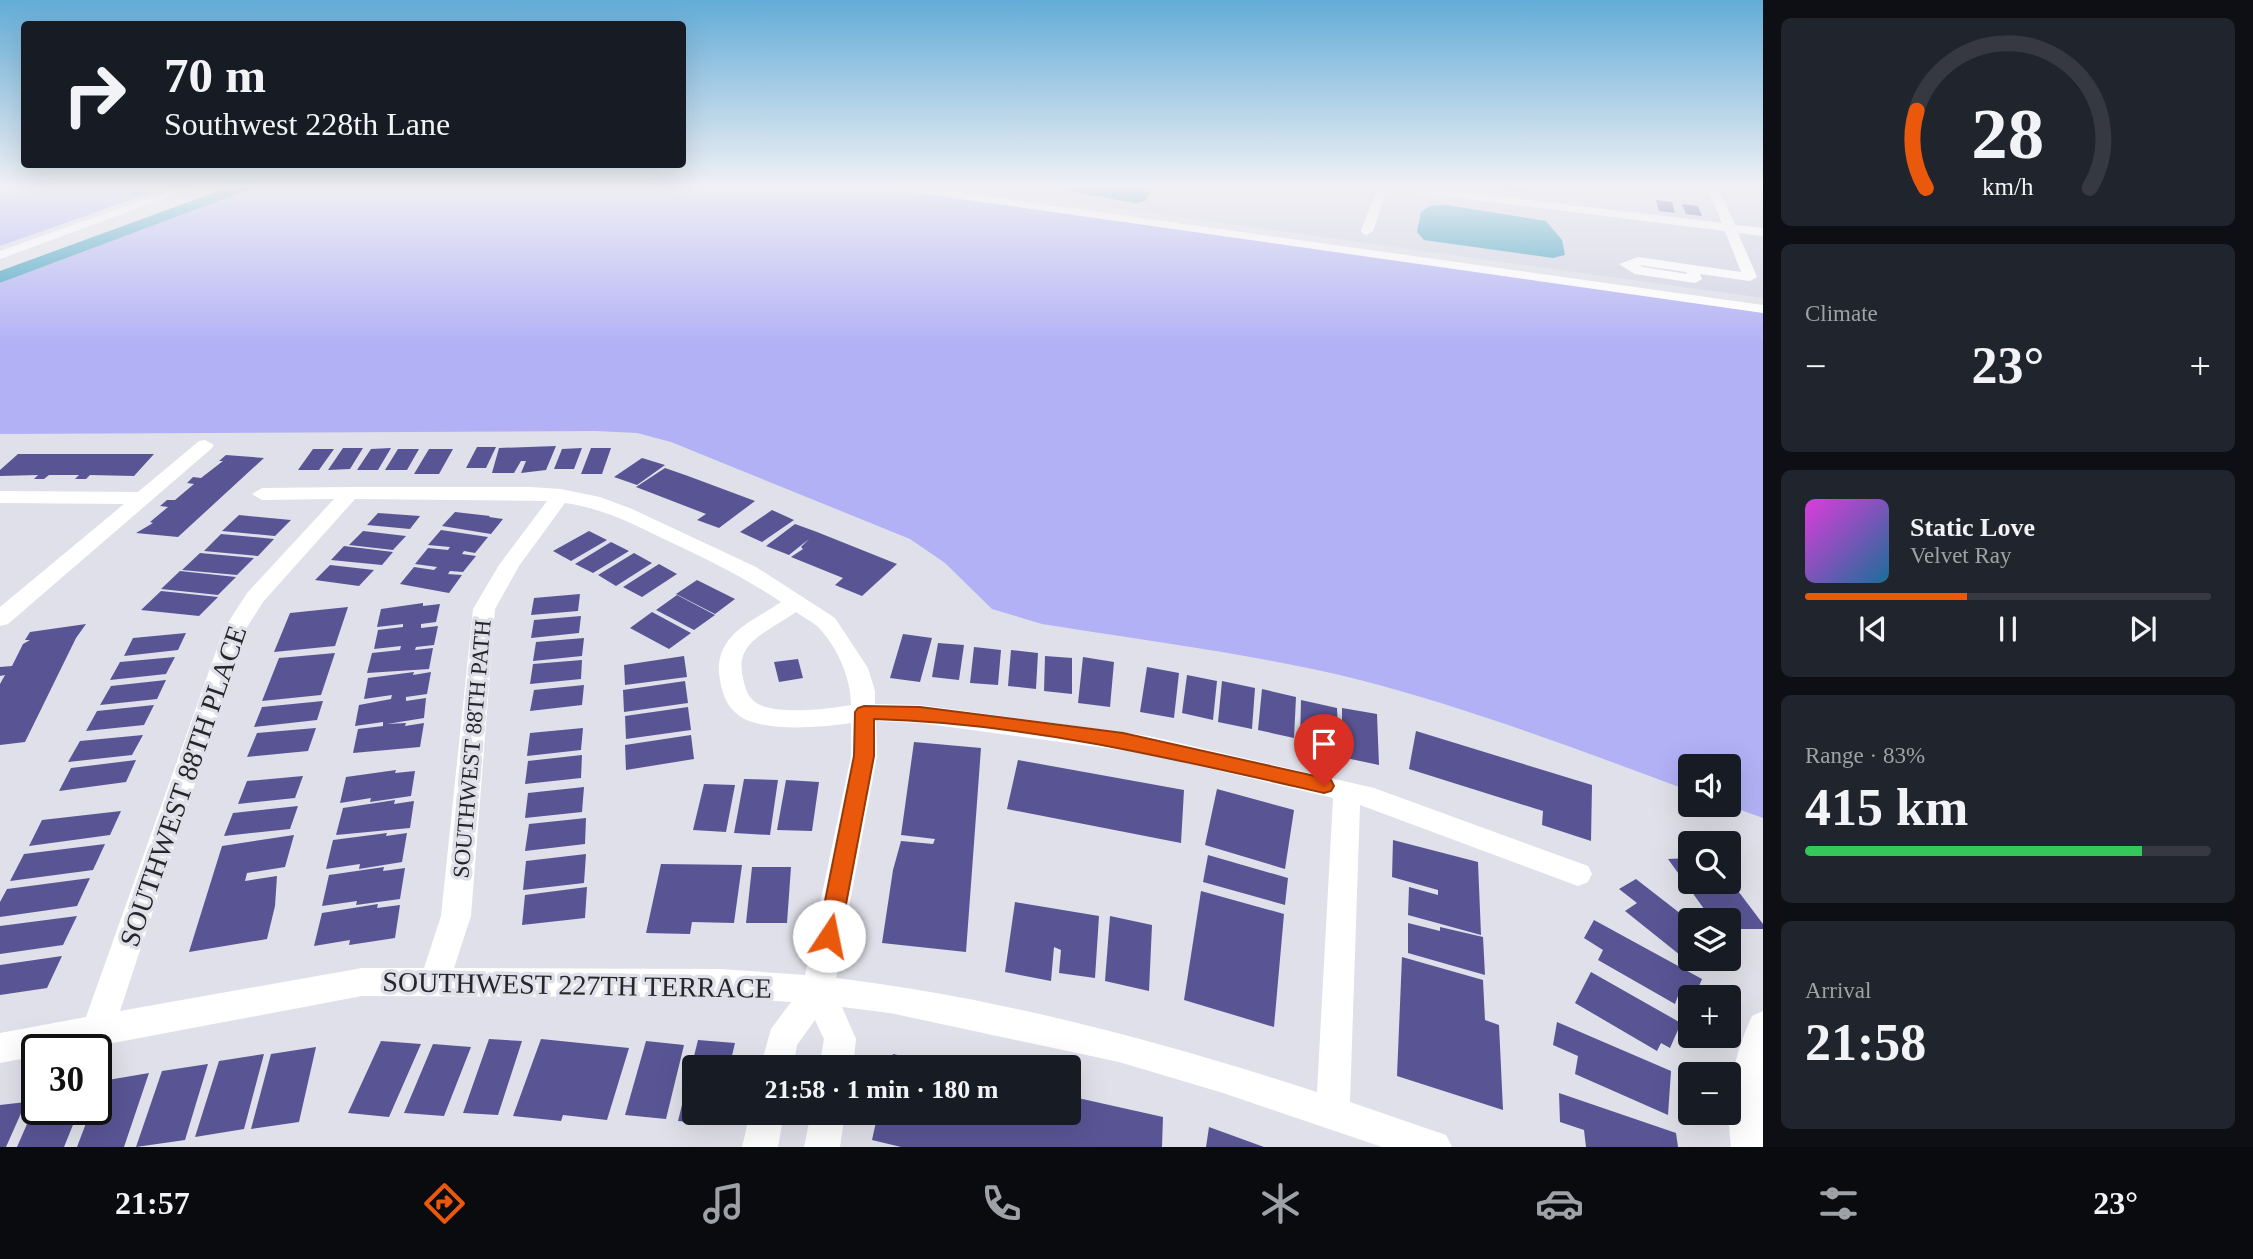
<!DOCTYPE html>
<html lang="en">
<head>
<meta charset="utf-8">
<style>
  :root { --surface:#171b24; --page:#20242c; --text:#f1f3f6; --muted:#9ea1a6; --line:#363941; --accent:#ea580c }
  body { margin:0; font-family:"Times New Roman",serif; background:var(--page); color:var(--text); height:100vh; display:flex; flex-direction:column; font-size:26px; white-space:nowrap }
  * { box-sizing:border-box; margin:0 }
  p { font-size:23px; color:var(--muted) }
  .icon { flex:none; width:38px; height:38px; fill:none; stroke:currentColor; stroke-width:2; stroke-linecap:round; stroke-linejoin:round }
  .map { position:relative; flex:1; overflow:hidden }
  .drawer { display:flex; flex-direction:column; gap:18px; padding:18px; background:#0d0f14; width:490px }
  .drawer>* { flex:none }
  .guide { position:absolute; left:21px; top:21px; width:665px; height:147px; border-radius:7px; box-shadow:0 7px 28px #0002; background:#171b24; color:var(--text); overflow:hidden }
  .fabs { position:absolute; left:1678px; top:754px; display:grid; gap:14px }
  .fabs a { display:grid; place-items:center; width:63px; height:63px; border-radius:7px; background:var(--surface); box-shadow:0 7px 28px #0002; font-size:35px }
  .speed { position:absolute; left:21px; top:1034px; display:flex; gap:14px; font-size:35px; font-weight:700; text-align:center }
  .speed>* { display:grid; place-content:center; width:91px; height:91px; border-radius:50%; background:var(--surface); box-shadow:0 7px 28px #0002; line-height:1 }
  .speed .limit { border:4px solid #111; border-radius:10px; background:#fff; color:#111 }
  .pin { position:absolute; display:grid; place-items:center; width:60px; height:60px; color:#fff; margin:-72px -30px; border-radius:50% 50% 50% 0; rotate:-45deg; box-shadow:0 0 7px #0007 }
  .pin .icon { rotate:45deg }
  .me { position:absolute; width:77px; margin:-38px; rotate:11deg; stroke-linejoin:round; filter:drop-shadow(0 0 5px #0008) }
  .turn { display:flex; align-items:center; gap:24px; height:147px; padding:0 28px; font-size:32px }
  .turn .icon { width:91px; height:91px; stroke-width:2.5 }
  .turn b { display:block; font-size:49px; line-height:60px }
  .big { font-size:52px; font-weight:700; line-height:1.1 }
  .drawer .tile { flex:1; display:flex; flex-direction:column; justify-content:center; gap:10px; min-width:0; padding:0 24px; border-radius:10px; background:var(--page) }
  .drawer .dial { align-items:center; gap:0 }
  .dial svg { height:182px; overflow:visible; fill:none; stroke:var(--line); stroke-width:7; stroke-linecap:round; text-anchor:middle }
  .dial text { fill:var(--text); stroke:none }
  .song { display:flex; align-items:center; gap:21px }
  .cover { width:84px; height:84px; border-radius:10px; background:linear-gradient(135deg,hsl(300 70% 55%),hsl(200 70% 35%)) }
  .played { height:7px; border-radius:4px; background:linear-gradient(90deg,var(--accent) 40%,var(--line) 40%) }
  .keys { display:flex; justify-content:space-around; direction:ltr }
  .heat { display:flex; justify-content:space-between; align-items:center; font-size:38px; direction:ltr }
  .charge { height:10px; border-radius:5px; background:linear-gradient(90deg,#34c759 83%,var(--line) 0) }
  .trip { position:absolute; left:682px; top:1055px; width:399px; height:70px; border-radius:7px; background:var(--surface); box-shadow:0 7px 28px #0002; font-weight:700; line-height:70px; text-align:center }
  .tab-bar { display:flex; height:112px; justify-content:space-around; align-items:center; background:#090b0e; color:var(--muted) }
  .tab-bar .icon { width:49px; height:49px }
  .tab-bar .selected { color:var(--accent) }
  .tab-bar b { font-size:32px; color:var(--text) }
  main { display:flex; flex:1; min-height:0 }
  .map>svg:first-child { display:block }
</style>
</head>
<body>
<main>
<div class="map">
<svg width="1763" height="1147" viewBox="0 0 1763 1147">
  <rect width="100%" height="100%" fill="#dfe0e9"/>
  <path fill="#d3d4e4" d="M947 185H1763V298Z"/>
  <path fill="#b2b1f6" d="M0 185H173L0 246Z
    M261 185H869L1763 312V818L1727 805 1729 766H1690V791C1582 751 1472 709 1360 680 1255 654 1148 641 1042 624L992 609 945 563 910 539 671 442 637 433 596 431 0 434V283Z"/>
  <path fill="#3b9fbe" d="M235 185H261L0 283V271Z
    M1066 185H1155L1145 201 1136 203 1061 190Z
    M1446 205 1546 221 1562 240 1565 255 1553 258 1424 240 1417 232 1421 212 1430 206Z"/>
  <path fill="#595595" d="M1484 185H1529V192L1484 186Z
    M1656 200 1672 202 1675 213 1659 211Z
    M1682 204 1698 206 1702 216 1686 214Z
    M556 446 546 470 521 473 526 461H521L514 473H492L499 448Z
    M477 447H496L486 468H466Z
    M343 448H363L350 469 328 470Z
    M391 448 378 470H357L371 449Z
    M582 448 574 469H554L562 449Z
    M591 448H611L602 474H581Z
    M313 449H334L319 470H298Z
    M398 449H419L407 470H385Z
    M429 449H453L439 474H414Z
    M18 454H154L134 476 90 475 86 479H75L79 475H49L44 479H34L38 475 0 476V470Z
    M226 455 264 458 178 537 136 533 153 523 150 522 168 507 160 506 167 500H175L194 484 187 483 193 477 201 478 223 461H219Z
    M642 458 665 465 637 485 614 477Z
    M665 468 688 476 755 501 719 528 697 520 706 514 636 487Z
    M772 510 794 520 762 542 740 532Z
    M455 512 490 516 489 517 503 519 491 534 442 526Z
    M378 513 420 516 410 529 367 525Z
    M239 515 291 520 275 536 222 531Z
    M795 524 817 532 897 564 862 596 835 585 843 578 791 557 803 549 801 547 809 539 789 555 766 546Z
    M441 530 488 537 475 553 464 551 462 554 476 556 463 572 450 571 448 574 462 575 449 593 400 584 414 567 434 570 437 567 415 564 428 548 448 550 450 547 428 545Z
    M363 531 406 536 393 550 349 545Z
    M589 531 607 540 571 561 553 551Z
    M221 534 274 539 258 556 204 551Z
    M611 542 629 551 593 573 575 564Z
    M344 546 393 552 382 565 331 560Z
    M200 553 254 558 237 575 182 570Z
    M634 553 652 563 616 586 598 575Z
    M659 564 677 574 642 597 623 587Z
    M330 565 374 570 359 586 315 580Z
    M180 571 236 577 218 595 161 589Z
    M697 580 735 599 715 614 676 594Z
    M161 591 218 597 199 616 141 610Z
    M580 594 578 611 531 615 534 598Z
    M677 595 715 615 694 630 656 610Z
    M423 603V606L440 604 436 622 421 624V628L438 626 434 645 416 647 415 650 433 648 429 669 367 673 372 653 400 650 401 646 374 649 378 630 403 627V624L377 627 381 609Z
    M348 607 335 646 274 652 290 613Z
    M652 612 691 633 669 649 630 628Z
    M581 616 579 633 531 638 534 620Z
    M86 624 76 638 25 742 0 745V684L5 675 0 676V667L12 666 23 644 30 640H25L30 632Z
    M186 633 178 650 124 656 133 638Z
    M903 634 932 638 920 682 890 678Z
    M584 638 582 656 533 661 536 642Z
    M938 643 964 645 959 680 932 677Z
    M974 647 1001 650 998 685 970 683Z
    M1011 650 1038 653 1036 689 1008 686Z
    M335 653 321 695 262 701 279 658Z
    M684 656 687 677 625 685 624 665Z
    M1045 656 1072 658V694L1044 691Z
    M175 657 166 674 110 680 120 662Z
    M1083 657 1114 662 1110 707 1078 703Z
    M798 659 803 678 779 682 774 662Z
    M582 660 581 679 530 684 533 664Z
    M1147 667 1179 673 1174 718 1140 712Z
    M414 672 413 675 431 672 427 694 406 697V701L426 698 424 718 387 724 406 723 405 726 424 723 420 747 353 753 358 729 383 726V722L355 726 359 705 391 699 392 695 364 699 368 678Z
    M1187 675 1217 681 1213 720 1182 713Z
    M166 680 157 699 100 705 111 686Z
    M685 681 688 703 624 712 623 690Z
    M1222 681 1255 688 1252 729 1218 722Z
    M584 685 582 705 530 711 534 690Z
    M1262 689 1296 697 1294 738 1258 730Z
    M1301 700 1337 708 1339 749 1300 741Z
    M323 701 317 720 254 727 262 707Z
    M154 705 144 725 86 731 97 711Z
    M688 707 691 730 626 739 625 716Z
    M1342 708 1377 714 1379 765 1346 758V735L1342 733Z
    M316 728 308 751 247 757 257 733Z
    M583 728 581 750 527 756 530 733Z
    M1416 731 1592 785 1591 841 1542 825 1543 811 1409 769Z
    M143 735 132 755 68 762 80 741Z
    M691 735 694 759 626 770 625 745Z
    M914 742 981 748 966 952 882 943 893 870 901 841 933 844 935 839 901 835Z
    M582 755 581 778 525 784 528 761Z
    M136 760 126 782 59 791 71 768Z
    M1018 760 1184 790 1181 843 1007 809Z
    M396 770 395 773 415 771 411 796 370 802 371 798 340 803 346 777Z
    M303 776 295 798 238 804 247 781Z
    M744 779 778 780 770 835 734 833Z
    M786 780 819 782 812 831 777 830Z
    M704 784 735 785 726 832 693 830Z
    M584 787 582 812 525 818 528 793Z
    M1217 789 1294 810 1285 869 1205 845Z
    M395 800 394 804 414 801 410 828 336 835 343 808Z
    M298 806 290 829 224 836 233 813Z
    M121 811 110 835 29 846 42 820Z
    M586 818 585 844 525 851 529 824Z
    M387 833 386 836 407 833 402 862 359 869 360 864 326 869 333 840Z
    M294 835 285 867 247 873 245 881 277 876 275 906 267 939 189 952 222 846Z
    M1393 840 1478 862 1481 935 1408 915 1409 887 1438 895V890L1392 877Z
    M105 844 93 870 10 881 24 854Z
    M586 854 584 883 523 890 526 861Z
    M1208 855 1288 878 1285 905 1203 882Z
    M1690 858V882H1729V879L1763 924V929H1731L1729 920H1725L1719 912 1707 913 1668 859Z
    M661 864 742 865 734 923 692 922 690 934 646 933Z
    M384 867 383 871 405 868 400 899 356 905 357 901 322 906 329 875Z
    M752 867H791L787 923H746Z
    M90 878 77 906 0 917V902L7 889Z
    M1636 879 1690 921V959H1707L1695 967 1625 911 1637 903 1619 889Z
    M587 887 585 918 522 925 525 895Z
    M1201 891 1284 914 1274 1027 1184 1000Z
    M1015 902 1099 916 1095 978 1059 973 1061 950 1054 947 1051 981 1005 972Z
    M378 904 377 908 400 905 395 938 349 945 350 940 314 946 322 913Z
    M77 916 63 945 0 954V926Z
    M1110 916 1152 925 1149 991 1105 981Z
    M1594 920 1702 979 1694 998H1690V1003L1678 996 1675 1004 1598 960 1603 950 1584 938Z
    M1408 923 1440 931V927L1483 937 1485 975 1408 953Z
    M62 956 47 988 0 995V965Z
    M1402 957 1483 980 1485 1020 1499 1025 1503 1110 1397 1076Z
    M1591 972 1681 1023 1670 1048 1661 1043 1657 1051 1575 1003Z
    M1557 1022 1671 1071 1668 1115 1575 1074 1578 1056 1553 1045Z
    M489 1039 522 1041 498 1115 463 1113Z
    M541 1039 629 1048 607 1120 563 1115 561 1121 513 1116Z
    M698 1040 735 1043 729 1068H695V1113H720L717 1125 678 1121Z
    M381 1041 421 1044 389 1117 348 1113Z
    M646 1041 684 1045 666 1119 625 1115Z
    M433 1044 471 1047 444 1116 404 1113Z
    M316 1047 299 1122 251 1129 271 1054Z
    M264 1054 244 1129 195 1137 219 1061Z
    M893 1054 949 1066V1068H889Z
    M208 1064 185 1140 136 1147 162 1071Z
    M149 1073 124 1147H77L91 1110H96V1096L102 1081Z
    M1559 1093 1676 1133 1678 1147H1586L1584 1130 1560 1122Z
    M1069 1096 1163 1117 1162 1147H901L872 1140 878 1113H1069Z
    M37 1101V1110H79L64 1147H17Z
    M26 1102 6 1147H0V1105Z
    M1209 1127 1264 1147H1206Z"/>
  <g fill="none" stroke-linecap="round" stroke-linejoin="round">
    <path fill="#fff" fill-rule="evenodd" d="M185 185H201L0 259V251Z
      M879 185H907L1763 305V313L885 188Z
      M1378 185H1410L1722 223 1706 185H1717L1735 225 1763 228V236L1738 233 1757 277 1750 281 1700 274 1702 279 1695 283 1635 274 1619 264 1638 257 1741 272 1725 231 1387 189 1373 231 1367 235 1363 234 1361 231ZM1639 265 1686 272 1687 274 1643 267Z
      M205 440 214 445 211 449 8 624 0 626V607L124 504 0 503V491L138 492 199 441Z
      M350 487H531L561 489 600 497 632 509 756 567 835 618 868 668 875 691V704L920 705 1149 736 1374 788 1588 866 1592 874 1588 882 1578 886 1360 805 1350 1102 1446 1135 1452 1147H1382L1223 1093 1119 1062 890 1013 842 1007 856 1039 853 1068H819L824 1039 815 1020 797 1045 793 1068H760L771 1029 791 1002 721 997 362 996 97 1046 71 1050H37V1056L0 1063V1033L86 1017 224 629 247 593 334 499 262 500 252 494 262 488ZM355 499 547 501 499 565 473 609 441 916 424 968H362L120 1011 246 629 263 602ZM565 503C602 508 633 524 666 540 706 559 744 577 781 602 767 612 749 620 736 632 722 645 716 661 720 680 722 692 726 705 736 713 758 734 823 727 851 723V756L805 975 721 969 454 968 471 916 495 609 519 566ZM796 612C803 617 813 622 819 628 838 648 851 679 851 705 829 709 773 716 755 702 747 696 745 687 743 678 740 664 741 654 751 643 763 631 782 622 796 612ZM876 721 920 723 1149 754 1333 798 1317 1092C1160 1041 1000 998 836 978L877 756Z
      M1763 1011V1147H1731C1725 1100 1732 1059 1752 1016Z
      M750 1113H784L778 1147H742Z
      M811 1113H845L840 1147H804Z"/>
  </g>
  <linearGradient id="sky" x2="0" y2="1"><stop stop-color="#63acd7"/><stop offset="0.54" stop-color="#f1f1f5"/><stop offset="1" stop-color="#f1f1f5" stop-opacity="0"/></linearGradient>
  <rect width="1763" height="345" fill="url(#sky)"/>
  <path fill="#ea580c" stroke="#983908" stroke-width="2" d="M864 706 920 707 1123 733 1324 778 1331 780 1334 786 1331 791 1324 793C1176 759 1026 723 874 719V756L840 936 837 943 829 946 821 943 818 936 854 756 855 712 858 708Z"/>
  <g text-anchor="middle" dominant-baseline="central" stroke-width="7" stroke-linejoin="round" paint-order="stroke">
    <g font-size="23" fill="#262629" stroke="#dfe0e9">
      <text transform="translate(472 749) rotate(-85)">SOUTHWEST 88TH PATH</text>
    </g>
    <g font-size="28" fill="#262629" stroke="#dfe0e9">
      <text transform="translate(183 786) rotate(-71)">SOUTHWEST 88TH PLACE</text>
      <text transform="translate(577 985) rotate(1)">SOUTHWEST 227TH TERRACE</text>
    </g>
  </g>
</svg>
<div class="fabs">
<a><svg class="icon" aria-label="sound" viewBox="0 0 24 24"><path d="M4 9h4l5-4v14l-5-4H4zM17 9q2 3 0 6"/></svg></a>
<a><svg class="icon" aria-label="search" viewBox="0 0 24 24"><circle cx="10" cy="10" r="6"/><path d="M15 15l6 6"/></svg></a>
<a><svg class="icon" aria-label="layers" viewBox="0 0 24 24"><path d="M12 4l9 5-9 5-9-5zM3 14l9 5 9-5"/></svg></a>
<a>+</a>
<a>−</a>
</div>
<div class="speed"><div class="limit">30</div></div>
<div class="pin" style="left:1324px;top:786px;background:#d93025"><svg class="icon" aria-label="arrive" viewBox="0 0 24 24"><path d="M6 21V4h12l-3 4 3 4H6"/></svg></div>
<svg class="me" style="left:829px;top:936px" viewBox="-20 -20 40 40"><circle r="19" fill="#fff"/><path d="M0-13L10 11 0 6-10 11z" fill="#ea580c"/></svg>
<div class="trip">21:58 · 1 min · 180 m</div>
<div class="guide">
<div class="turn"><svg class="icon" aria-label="right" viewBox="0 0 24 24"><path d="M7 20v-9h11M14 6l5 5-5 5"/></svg><div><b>70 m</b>Southwest 228th Lane</div></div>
</div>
</div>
<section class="drawer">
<div class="tile dial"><svg viewBox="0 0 100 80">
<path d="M14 69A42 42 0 1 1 86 69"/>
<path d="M14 69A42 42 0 0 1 10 35" stroke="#ea580c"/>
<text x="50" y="56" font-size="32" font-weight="700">28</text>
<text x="50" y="72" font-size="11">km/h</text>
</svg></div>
<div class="tile"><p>Climate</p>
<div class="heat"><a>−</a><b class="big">23°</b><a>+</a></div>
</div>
<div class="tile">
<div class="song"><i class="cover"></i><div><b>Static Love</b><p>Velvet Ray</p></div></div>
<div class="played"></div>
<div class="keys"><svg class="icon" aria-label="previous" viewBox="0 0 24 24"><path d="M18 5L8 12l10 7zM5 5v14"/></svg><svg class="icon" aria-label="pause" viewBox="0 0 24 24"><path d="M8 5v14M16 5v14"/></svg><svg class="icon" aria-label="next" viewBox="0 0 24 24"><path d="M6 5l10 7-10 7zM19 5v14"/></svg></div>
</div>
<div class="tile"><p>Range · 83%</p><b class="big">415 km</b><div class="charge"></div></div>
<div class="tile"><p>Arrival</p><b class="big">21:58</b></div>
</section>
</main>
<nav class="tab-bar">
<b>21:57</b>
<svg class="icon selected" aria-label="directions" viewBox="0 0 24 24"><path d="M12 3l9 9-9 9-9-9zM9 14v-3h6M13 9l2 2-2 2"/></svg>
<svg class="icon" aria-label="music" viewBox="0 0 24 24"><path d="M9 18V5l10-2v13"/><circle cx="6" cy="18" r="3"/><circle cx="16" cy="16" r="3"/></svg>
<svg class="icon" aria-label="phone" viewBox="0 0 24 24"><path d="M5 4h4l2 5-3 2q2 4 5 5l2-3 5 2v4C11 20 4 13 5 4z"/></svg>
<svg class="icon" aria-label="climate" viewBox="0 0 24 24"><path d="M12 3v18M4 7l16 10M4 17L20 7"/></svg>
<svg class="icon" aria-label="car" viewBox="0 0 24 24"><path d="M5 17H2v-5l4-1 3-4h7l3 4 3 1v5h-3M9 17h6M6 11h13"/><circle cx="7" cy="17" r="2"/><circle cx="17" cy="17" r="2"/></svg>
<svg class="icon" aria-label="filters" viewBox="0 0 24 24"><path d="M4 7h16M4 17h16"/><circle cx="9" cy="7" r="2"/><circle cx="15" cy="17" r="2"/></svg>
<b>23°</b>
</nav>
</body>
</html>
